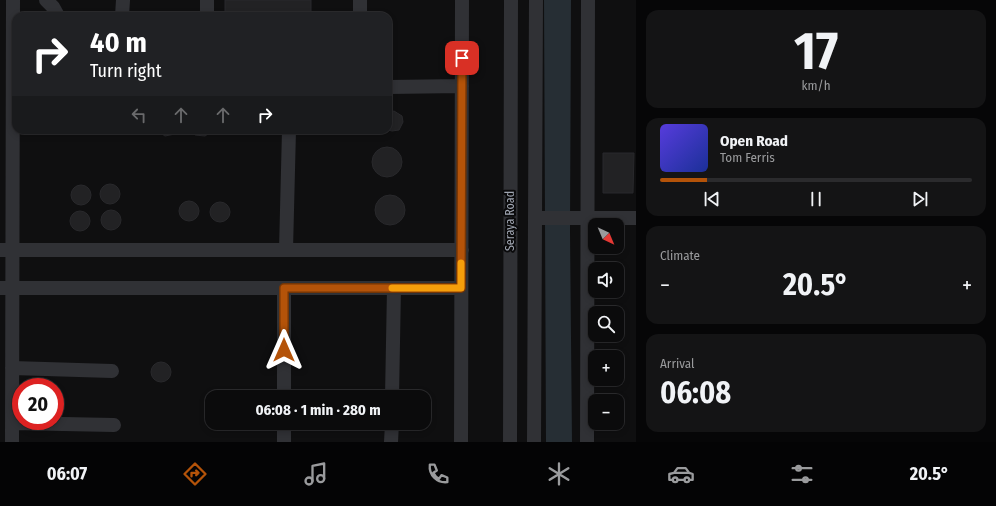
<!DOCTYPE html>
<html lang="en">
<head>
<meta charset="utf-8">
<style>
  :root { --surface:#0b0b0c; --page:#141415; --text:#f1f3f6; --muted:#9a9b9d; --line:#2b2b2d; --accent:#b45309 }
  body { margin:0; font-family:"Fira Sans Condensed",sans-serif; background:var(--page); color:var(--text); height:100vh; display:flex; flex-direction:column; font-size:15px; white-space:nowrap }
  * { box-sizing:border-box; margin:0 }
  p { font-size:13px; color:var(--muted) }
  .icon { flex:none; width:22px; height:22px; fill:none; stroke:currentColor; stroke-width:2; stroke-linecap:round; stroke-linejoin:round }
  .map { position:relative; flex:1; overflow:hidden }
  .sheet { display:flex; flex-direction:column; gap:10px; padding:10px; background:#060607; width:360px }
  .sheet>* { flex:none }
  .guide { position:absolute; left:12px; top:12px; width:380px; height:122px; border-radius:12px; box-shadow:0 2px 6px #0003,0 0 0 1px var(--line); background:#202124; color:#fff; overflow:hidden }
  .needle { width:26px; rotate:136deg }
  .fabs { position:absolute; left:588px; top:218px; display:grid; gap:8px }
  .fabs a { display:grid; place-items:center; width:36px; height:36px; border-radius:8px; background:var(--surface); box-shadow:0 2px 6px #0003,0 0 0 1px var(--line); font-size:20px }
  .speed { position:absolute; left:12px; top:378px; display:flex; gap:8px; font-size:20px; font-weight:700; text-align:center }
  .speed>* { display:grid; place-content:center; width:52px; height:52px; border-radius:50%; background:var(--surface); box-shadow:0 2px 6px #0003,0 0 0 1px var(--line); line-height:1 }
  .speed .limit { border:6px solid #d22; background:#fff; color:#111 }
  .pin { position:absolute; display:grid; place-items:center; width:34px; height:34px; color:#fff; margin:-17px; border-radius:8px; box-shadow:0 2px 6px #0006 }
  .me { position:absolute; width:44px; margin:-22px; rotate:0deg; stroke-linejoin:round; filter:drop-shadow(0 0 3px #0008) }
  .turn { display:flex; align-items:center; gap:14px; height:84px; padding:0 12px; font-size:18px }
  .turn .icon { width:52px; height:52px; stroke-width:2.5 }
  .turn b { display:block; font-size:28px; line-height:34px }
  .lanes { display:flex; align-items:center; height:38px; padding:0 12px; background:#0003; justify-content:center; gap:20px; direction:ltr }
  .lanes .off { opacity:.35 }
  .big { font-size:30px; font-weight:700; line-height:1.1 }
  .sheet .tile { flex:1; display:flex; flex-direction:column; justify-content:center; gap:6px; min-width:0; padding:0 14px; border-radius:12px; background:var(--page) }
  .sheet .dial { align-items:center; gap:0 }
  .dial b { font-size:52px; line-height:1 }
  .song { display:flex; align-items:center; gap:12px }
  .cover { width:48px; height:48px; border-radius:6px; background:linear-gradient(135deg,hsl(250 70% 55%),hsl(230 70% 35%)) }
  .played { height:4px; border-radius:2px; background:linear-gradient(90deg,var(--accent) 15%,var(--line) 15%) }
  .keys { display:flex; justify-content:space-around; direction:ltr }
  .heat { display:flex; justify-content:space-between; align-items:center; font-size:22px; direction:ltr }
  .trip { position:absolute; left:205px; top:390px; width:226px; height:40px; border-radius:12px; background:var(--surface); box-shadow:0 2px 6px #0003,0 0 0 1px var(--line); font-weight:700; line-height:40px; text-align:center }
  .tab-bar { display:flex; height:64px; justify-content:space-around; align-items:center; background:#040405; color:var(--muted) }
  .tab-bar .icon { width:28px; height:28px }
  .tab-bar .active { color:var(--accent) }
  .tab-bar b { font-size:18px; color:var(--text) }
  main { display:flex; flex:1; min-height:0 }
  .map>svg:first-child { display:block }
</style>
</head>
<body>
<main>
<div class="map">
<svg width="636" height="442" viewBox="0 0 636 442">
  <rect width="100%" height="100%" fill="#0f0f10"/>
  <path fill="#262e34" d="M544 0H571L570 231 572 442H546Z"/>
  <path fill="#222224" stroke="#29292c" d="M225 0H311V16H225Z
    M394 111 402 116 403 122 399 130 392 131 388 130V113Z
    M156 130H179L175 134 165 136Z
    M190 130H214L205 136 195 135Z
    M372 162a15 15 0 1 1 30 0a15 15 0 1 1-30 0Z
    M603 153H634L633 193H603Z
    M100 194a10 10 0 1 1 20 0a10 10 0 1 1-20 0Z
    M71 195a10 10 0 1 1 20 0a10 10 0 1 1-20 0Z
    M375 210a15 15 0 1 1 30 0a15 15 0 1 1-30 0Z
    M179 211a10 10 0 1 1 20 0a10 10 0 1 1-20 0Z
    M210 212a10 10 0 1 1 20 0a10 10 0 1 1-20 0Z
    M101 220a10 10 0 1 1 20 0a10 10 0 1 1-20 0Z
    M70 221a10 10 0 1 1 20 0a10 10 0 1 1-20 0Z
    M151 372a10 10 0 1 1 20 0a10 10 0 1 1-20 0Z"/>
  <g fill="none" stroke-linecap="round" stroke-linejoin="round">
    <path stroke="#303135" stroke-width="14" d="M46 0 53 7 58 16
      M360 0V16
      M122 16 123 0
      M207 16V0
      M388 87 462 86
      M536 218H636
      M0 250H462
      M286 250 289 130
      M0 288H461
      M284 288V397
      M12 368 112 371
      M392 397 394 288
      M12 423 114 425
      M284 423V442
      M12 442 13 0
      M391 442 392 423
      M461 442 462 0
      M510 442 511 0
      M534 442 536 0
      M587 442 588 0"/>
  </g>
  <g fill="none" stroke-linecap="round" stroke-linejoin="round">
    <defs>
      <path id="route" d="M284 350V288H461L462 58"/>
    </defs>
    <use href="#route" stroke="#753606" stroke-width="10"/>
    <use href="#route" stroke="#b45309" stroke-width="7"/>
    <path stroke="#f59e0b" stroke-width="7" d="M392 288H461V263"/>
  </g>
  <g text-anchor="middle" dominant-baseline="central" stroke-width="4" stroke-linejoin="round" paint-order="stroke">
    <g font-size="12" fill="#a0a6b2" stroke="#0a0a0b">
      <text transform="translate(510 221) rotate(-90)">Seraya Road</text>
    </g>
  </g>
</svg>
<div class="fabs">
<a><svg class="needle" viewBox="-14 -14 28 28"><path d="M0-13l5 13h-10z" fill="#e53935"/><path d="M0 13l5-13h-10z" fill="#9a9b9d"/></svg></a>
<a><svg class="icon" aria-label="sound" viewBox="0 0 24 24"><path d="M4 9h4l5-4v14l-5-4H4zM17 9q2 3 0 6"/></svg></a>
<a><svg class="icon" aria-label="search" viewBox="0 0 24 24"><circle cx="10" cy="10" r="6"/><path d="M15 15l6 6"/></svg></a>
<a>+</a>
<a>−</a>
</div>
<div class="speed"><div class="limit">20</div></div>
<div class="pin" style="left:462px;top:58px;background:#d93025"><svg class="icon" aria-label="arrive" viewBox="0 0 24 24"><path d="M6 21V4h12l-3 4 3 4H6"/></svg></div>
<svg class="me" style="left:284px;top:350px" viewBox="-20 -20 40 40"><path d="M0-17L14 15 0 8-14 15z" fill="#b45309" stroke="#fff" stroke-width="4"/></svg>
<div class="trip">06:08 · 1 min · 280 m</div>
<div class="guide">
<div class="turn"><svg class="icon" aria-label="right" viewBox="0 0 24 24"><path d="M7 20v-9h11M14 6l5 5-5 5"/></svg><div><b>40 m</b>Turn right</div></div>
<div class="lanes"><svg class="icon off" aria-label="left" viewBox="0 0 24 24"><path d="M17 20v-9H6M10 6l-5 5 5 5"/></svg><svg class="icon off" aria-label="ahead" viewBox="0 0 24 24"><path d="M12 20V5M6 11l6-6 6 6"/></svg><svg class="icon off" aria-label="ahead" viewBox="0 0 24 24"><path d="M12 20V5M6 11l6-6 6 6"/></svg><svg class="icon" aria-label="right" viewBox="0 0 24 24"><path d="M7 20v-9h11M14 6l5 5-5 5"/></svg></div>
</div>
</div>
<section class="sheet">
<div class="tile dial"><b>17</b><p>km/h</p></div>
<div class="tile">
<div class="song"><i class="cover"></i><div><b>Open Road</b><p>Tom Ferris</p></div></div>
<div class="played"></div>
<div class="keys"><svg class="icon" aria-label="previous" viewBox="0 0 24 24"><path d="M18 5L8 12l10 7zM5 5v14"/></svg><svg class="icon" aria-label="pause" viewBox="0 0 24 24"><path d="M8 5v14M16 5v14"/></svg><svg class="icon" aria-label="next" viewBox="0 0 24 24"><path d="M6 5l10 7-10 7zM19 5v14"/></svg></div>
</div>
<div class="tile"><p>Climate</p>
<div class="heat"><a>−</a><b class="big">20.5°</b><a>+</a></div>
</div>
<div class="tile"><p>Arrival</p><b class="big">06:08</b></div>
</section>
</main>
<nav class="tab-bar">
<b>06:07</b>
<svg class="icon active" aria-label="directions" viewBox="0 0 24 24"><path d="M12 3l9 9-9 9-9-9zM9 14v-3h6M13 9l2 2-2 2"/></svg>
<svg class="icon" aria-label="music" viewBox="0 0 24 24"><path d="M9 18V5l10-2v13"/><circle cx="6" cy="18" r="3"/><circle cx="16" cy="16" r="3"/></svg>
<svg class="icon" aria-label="phone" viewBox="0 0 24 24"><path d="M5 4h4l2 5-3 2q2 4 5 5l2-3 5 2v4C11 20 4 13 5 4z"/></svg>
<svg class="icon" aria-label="climate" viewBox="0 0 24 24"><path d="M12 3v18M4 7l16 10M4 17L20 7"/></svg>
<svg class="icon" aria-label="car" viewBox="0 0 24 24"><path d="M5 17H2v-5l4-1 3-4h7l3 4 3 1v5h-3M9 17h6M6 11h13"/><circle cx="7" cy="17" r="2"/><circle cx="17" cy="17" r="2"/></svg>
<svg class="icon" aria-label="filters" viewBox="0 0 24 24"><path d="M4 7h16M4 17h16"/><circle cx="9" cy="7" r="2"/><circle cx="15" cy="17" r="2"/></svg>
<b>20.5°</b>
</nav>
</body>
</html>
